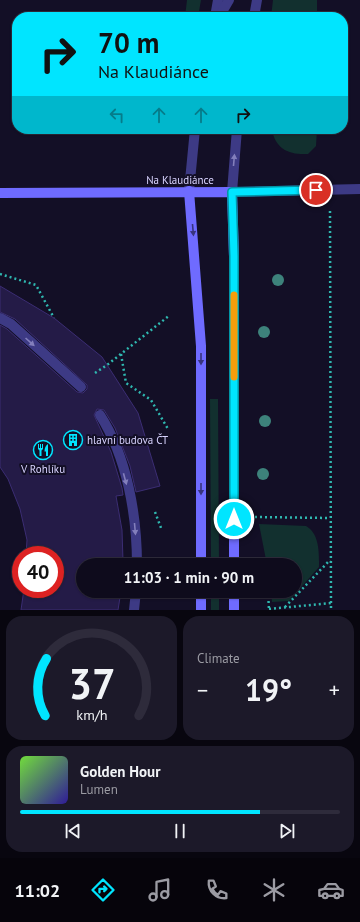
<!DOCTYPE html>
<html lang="en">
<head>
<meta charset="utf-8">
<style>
  :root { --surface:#0e0b1c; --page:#1c1929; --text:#f1f3f6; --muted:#9b9ba3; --line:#2e2b3b; --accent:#00e5ff }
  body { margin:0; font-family:"PT Sans",sans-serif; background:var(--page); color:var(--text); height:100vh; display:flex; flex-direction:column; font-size:15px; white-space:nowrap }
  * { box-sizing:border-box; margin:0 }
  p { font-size:13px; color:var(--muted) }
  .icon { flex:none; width:22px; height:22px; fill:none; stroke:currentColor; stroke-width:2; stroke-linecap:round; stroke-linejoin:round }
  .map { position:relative; height:610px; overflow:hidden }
  .panel { display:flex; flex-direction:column; gap:6px; padding:6px; background:#08060f; flex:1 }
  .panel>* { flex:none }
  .guide { position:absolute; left:12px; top:12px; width:336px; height:122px; border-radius:16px; box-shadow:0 1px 3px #0004,0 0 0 1px var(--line); background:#00e5ff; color:#111; overflow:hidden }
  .speed { position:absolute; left:12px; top:546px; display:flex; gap:8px; font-size:20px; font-weight:700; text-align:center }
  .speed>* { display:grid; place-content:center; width:52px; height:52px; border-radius:50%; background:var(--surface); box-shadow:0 1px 3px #0004,0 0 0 1px var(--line); line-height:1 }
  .speed .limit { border:6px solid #d22; background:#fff; color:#111 }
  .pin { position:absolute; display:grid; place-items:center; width:34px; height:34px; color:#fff; margin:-17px; border:2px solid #fff; border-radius:50%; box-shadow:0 1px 4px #0007 }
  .me { position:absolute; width:44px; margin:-22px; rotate:0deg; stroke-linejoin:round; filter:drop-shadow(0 0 3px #0008) }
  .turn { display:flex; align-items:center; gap:14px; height:84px; padding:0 20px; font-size:18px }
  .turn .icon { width:52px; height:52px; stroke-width:2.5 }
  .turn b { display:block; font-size:28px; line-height:34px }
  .lanes { display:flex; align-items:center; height:38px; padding:0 20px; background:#0003; justify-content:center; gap:20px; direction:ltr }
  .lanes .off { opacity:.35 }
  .big { font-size:30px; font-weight:600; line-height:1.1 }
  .panel .widget { flex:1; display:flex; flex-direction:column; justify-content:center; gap:6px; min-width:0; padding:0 14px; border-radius:16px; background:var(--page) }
  .panel .dial { align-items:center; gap:0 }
  .dial svg { height:104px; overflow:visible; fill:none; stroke:var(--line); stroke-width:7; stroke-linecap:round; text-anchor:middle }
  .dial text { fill:var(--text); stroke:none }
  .song { display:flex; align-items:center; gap:12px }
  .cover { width:48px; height:48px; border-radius:6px; background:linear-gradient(135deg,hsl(100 70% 55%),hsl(250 70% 35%)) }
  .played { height:4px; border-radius:2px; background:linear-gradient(90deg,var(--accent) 75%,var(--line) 75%) }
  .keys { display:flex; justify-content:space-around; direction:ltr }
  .heat { display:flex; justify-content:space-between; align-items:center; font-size:22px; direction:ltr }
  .panel .tiles { flex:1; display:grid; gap:6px; grid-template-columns:1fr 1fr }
  .widget:last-child { grid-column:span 2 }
  .trip { position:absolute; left:76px; top:558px; width:226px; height:40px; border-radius:20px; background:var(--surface); box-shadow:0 1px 3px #0004,0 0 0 1px var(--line); font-weight:600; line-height:40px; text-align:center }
  .dock { display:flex; height:64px; justify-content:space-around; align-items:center; background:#06040b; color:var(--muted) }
  .dock .icon { width:28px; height:28px }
  .dock .selected { color:var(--accent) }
  .dock b { font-size:18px; color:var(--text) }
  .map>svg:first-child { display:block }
</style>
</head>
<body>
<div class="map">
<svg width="360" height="610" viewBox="0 0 360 610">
  <rect width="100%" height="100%" fill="#130f26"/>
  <path fill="#12302f" d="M187 0H201L198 17H185Z
    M273 0H317V17H271Z
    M272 129H317L316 146 308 154C289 155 275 149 272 129Z
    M210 399H218L219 565H211Z
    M259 524 306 526C320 534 319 554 319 567L289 601 272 602 271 591H295V565H267Z
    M211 591H219V610H211Z"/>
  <path fill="#241b47" stroke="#3b2d73" d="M0 286 54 318 102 357 138 413 160 486 136 492 130 466 115 428 104 410 97 409 94 415 111 452 122 488 123 495 116 496 122 530 123 561V565H83V591H121L118 610H21L24 589H55V555H26L27 540 20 509 8 479 0 467V325L7 329 77 392 83 393 87 389V385L15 319 0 312Z"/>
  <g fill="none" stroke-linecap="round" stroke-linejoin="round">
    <path stroke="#2fb8b0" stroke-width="2.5" stroke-dasharray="2 3" stroke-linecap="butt" d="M330 211 331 610
      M0 274 36 285 54 318
      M121 354 126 383 151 400 168 429
      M95 373 107 365 170 315
      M155 512 161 528
      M255 517 330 518
      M268 591 269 610
      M285 607 330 560
      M269 609 331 603"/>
    <path stroke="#3d3a85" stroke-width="10" d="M215 17 218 0
      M0 318 11 324 81 387
      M100 415C127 457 137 515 137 565
      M134 610 136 591"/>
    <path stroke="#3d3a85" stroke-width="10" d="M219 17 229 0
      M254 17 257 0
      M237 129 232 192 360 189
      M189 191 195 129"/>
    <path stroke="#6f6bff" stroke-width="10" d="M189 191 201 346V565
      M0 193 232 192 234 257V565
      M234 591V610
      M201 610V591"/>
  </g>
  <g fill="#3d827b">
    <circle cx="278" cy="280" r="6"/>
    <circle cx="264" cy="332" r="6"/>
    <circle cx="265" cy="421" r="6"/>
    <circle cx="263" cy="474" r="6"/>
  </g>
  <defs><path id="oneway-solid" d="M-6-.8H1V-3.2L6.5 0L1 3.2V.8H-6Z"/></defs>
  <g fill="#837fbc">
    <use href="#oneway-solid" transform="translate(234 160) rotate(-85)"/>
    <use href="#oneway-solid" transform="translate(30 342) rotate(42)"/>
    <use href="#oneway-solid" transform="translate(125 479) rotate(75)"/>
    <use href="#oneway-solid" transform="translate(135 529) rotate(85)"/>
  </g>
  <g fill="#38347d">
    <use href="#oneway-solid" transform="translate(193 230) rotate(85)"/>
    <use href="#oneway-solid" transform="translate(201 359) rotate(90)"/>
    <use href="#oneway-solid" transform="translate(201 489) rotate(90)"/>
  </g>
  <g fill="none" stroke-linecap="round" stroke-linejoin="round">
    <defs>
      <path id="route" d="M234 519V256L232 192 316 190"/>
    </defs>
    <use href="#route" stroke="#0095a6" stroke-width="10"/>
    <use href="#route" stroke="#00e5ff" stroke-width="7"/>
    <path stroke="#f59e0b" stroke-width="7" d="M234 295V377"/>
  </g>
  <defs>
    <symbol id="building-ring" viewBox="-11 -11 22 22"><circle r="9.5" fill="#130f26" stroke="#00e5ff" stroke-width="1.5"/><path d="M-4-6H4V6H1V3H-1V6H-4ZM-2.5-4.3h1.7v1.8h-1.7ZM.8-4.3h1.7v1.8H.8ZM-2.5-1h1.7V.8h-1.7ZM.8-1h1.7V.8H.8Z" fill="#00e5ff"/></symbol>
    <symbol id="restaurant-ring" viewBox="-11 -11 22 22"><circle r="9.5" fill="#130f26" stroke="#00e5ff" stroke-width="1.5"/><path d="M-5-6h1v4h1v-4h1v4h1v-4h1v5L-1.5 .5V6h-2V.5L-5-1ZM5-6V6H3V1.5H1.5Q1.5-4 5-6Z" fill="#00e5ff"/></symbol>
  </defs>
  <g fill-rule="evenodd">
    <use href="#building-ring" x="62" y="429" width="22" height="22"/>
    <use href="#restaurant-ring" x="32" y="439" width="22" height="22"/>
  </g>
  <g text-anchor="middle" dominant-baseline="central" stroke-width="4" stroke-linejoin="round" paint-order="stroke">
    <g font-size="11" fill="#d9d4ff" stroke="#130f26">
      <text x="180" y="180">Na Klaudiánce</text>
    </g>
    <g font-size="11" fill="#d9d4ff" stroke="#130f26" text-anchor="start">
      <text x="87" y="440">hlavní budova ČT</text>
      <text x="43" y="469" text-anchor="middle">V Rohlíku</text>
    </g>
  </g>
</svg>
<div class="speed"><div class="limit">40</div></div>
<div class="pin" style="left:316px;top:190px;background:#d93025"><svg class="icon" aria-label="arrive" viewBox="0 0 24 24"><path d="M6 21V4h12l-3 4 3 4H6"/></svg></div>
<svg class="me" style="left:234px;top:519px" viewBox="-20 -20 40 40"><circle r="17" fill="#00e5ff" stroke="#fff" stroke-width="3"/><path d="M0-11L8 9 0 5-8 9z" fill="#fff"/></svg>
<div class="trip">11:03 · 1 min · 90 m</div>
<div class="guide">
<div class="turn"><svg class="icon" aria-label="right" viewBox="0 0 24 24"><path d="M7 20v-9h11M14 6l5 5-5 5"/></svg><div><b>70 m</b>Na Klaudiánce</div></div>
<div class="lanes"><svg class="icon off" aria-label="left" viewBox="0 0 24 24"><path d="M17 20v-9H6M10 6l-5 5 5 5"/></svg><svg class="icon off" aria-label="ahead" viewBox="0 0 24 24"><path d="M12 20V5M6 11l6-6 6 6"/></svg><svg class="icon off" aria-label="ahead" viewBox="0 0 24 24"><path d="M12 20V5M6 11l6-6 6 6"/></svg><svg class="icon" aria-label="right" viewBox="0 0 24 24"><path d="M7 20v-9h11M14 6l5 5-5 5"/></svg></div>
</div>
</div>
<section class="panel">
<div class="tiles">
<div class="widget dial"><svg viewBox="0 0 100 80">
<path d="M14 69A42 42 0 1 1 86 69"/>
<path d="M14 69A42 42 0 0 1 15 25" stroke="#00e5ff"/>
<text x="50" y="56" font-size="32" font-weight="700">37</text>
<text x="50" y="72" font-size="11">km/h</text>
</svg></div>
<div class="widget"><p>Climate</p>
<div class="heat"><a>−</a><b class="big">19°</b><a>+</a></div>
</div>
<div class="widget">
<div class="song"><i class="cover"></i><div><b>Golden Hour</b><p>Lumen</p></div></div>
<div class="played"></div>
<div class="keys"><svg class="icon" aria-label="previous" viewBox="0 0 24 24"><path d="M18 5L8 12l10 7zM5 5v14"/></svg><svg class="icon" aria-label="pause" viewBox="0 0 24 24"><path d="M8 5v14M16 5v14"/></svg><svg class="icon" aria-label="next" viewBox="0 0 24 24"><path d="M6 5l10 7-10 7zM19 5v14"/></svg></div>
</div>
</div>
</section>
<nav class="dock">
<b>11:02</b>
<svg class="icon selected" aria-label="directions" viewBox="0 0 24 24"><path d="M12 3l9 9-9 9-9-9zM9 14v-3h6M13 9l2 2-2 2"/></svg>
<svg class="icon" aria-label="music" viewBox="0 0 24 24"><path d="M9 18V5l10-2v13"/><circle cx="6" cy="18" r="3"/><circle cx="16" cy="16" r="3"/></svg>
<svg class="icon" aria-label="phone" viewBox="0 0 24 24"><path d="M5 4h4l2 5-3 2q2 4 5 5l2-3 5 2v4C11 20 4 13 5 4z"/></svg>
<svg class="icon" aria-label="climate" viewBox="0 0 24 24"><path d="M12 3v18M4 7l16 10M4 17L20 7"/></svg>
<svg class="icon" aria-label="car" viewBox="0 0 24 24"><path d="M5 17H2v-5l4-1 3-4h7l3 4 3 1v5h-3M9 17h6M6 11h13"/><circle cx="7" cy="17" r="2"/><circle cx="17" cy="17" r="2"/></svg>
</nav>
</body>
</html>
